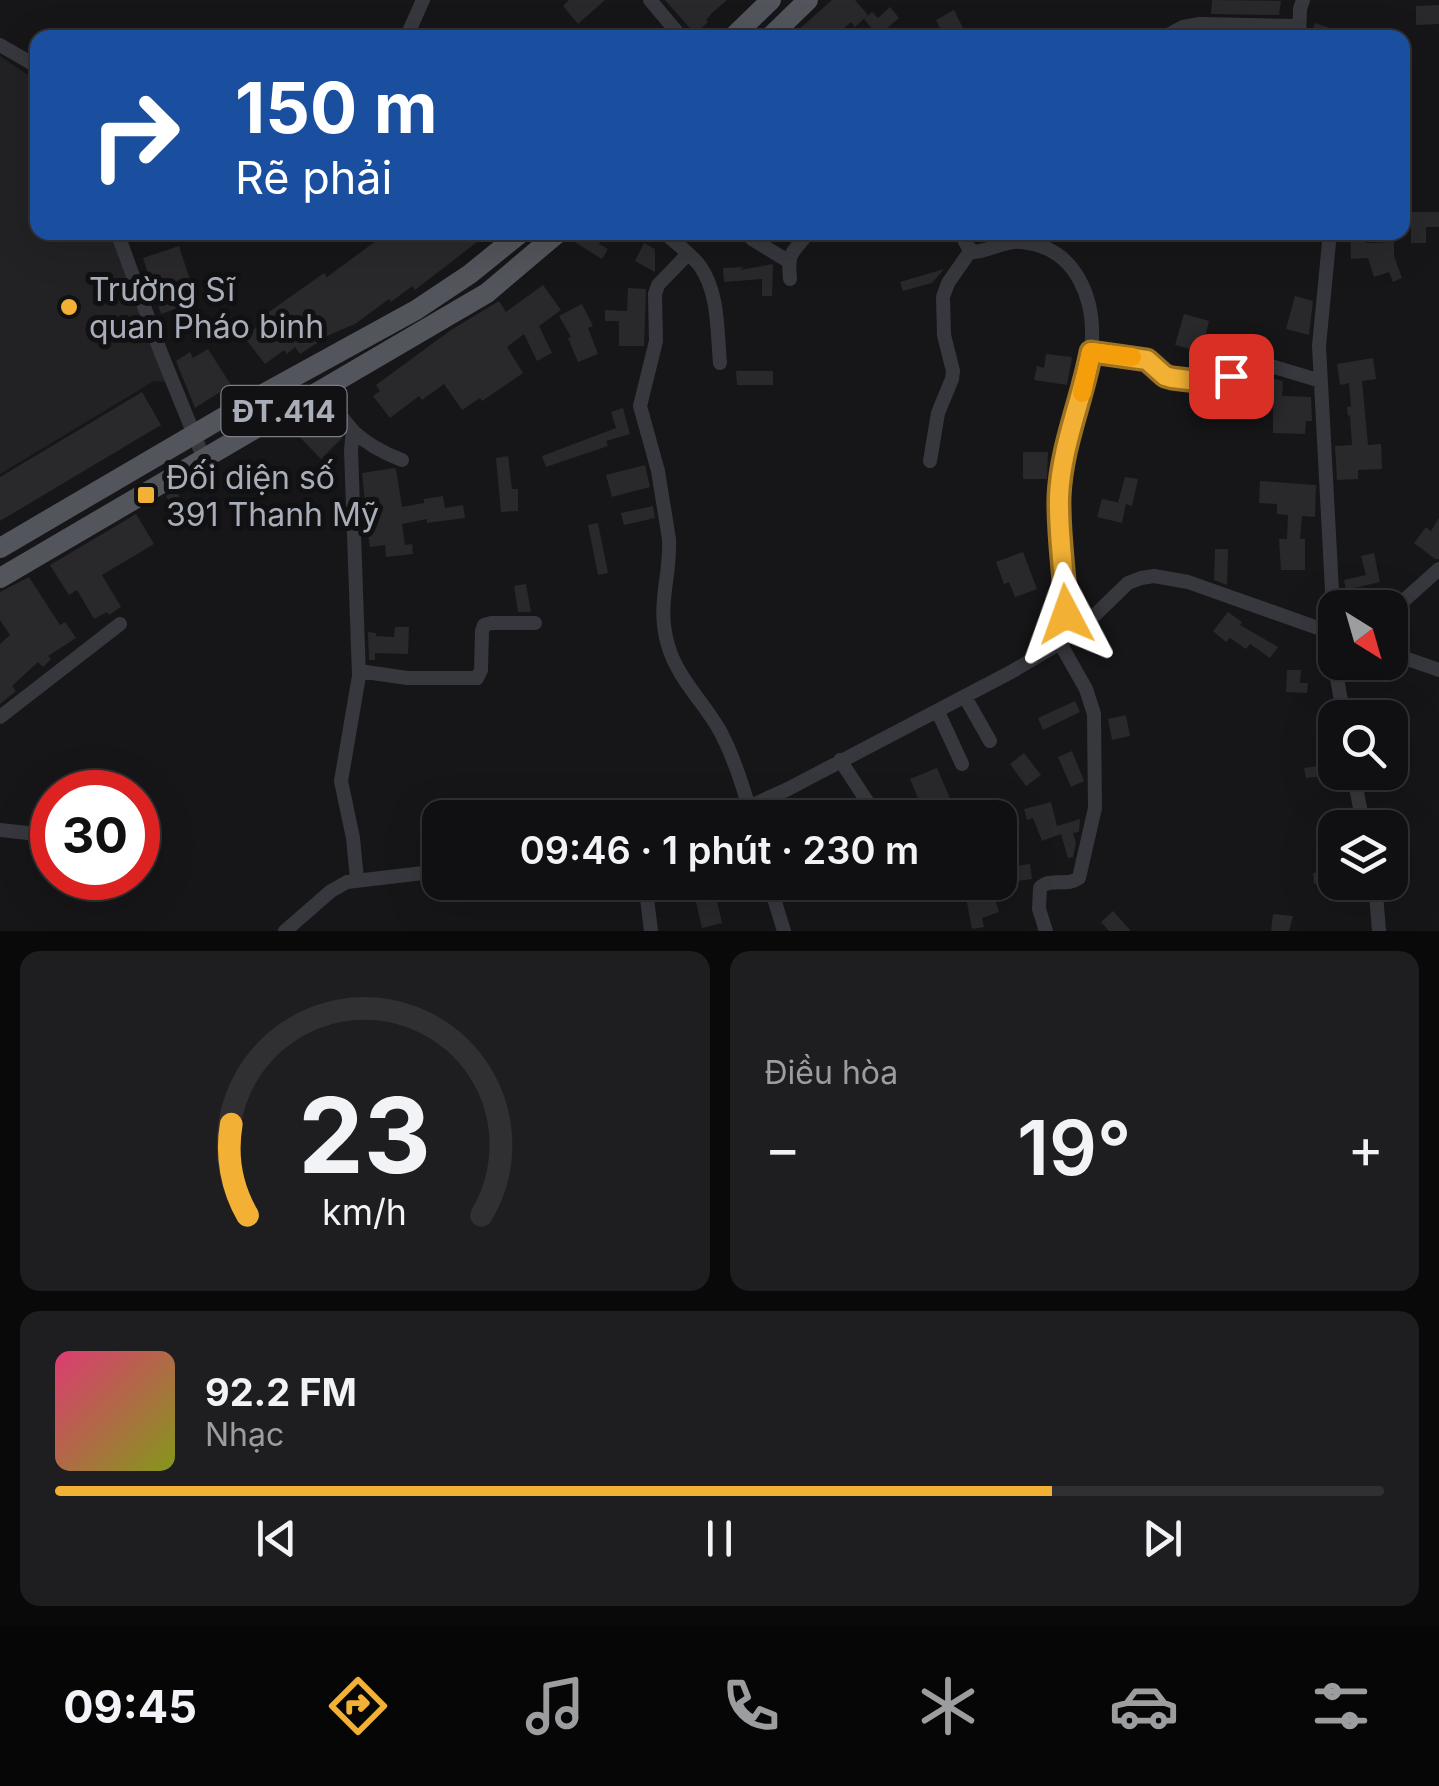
<!DOCTYPE html>
<html lang="vi">
<head>
<meta charset="utf-8">
<style>
  :root { --surface:#101012; --page:#1e1e20; --text:#f1f3f6; --muted:#9c9d9f; --line:#303032; --accent:#f2b134 }
  body { margin:0; font-family:Inter,sans-serif; background:var(--page); color:var(--text); height:100vh; display:flex; flex-direction:column; font-size:38px; white-space:nowrap }
  * { box-sizing:border-box; margin:0 }
  p { font-size:32px; color:var(--muted) }
  .icon { flex:none; width:55px; height:55px; fill:none; stroke:currentColor; stroke-width:2; stroke-linecap:round; stroke-linejoin:round }
  .map { position:relative; height:931px; overflow:hidden }
  .drawer { display:flex; flex-direction:column; gap:20px; padding:20px; background:#09090a; flex:1 }
  .drawer>* { flex:none }
  .hud { position:absolute; left:30px; top:30px; width:1380px; height:210px; border-radius:20px; box-shadow:0 10px 40px #0002,0 0 0 2px var(--line); background:#1a4fa0; color:#fff; overflow:hidden }
  .needle { width:65px; rotate:143deg }
  .controls { position:absolute; left:1318px; top:590px; display:grid; gap:20px }
  .controls a { display:grid; place-items:center; width:90px; height:90px; border-radius:20px; background:var(--surface); box-shadow:0 10px 40px #0002,0 0 0 2px var(--line); font-size:50px }
  .speed { position:absolute; left:30px; top:770px; display:flex; gap:20px; font-size:50px; font-weight:700; text-align:center }
  .speed>* { display:grid; place-content:center; width:130px; height:130px; border-radius:50%; background:var(--surface); box-shadow:0 10px 40px #0002,0 0 0 2px var(--line); line-height:1 }
  .speed .limit { border:15px solid #d22; background:#fff; color:#111 }
  .pin { position:absolute; display:grid; place-items:center; width:85px; height:85px; color:#fff; margin:-42px; border-radius:20px; box-shadow:0 5px 15px #0006 }
  .me { position:absolute; width:110px; margin:-55px; rotate:356deg; stroke-linejoin:round; filter:drop-shadow(0 0 8px #0008) }
  .turn { display:flex; align-items:center; gap:35px; height:210px; padding:0 40px; font-size:45px }
  .turn .icon { width:130px; height:130px; stroke-width:2.5 }
  .turn b { display:block; font-size:70px; line-height:85px }
  .big { font-size:75px; font-weight:600; line-height:1.1 }
  .drawer .tile { flex:1; display:flex; flex-direction:column; justify-content:center; gap:15px; min-width:0; padding:0 35px; border-radius:20px; background:var(--page) }
  .drawer .dial { align-items:center; gap:0 }
  .dial svg { height:260px; overflow:visible; fill:none; stroke:var(--line); stroke-width:7; stroke-linecap:round; text-anchor:middle }
  .dial text { fill:var(--text); stroke:none }
  .song { display:flex; align-items:center; gap:30px }
  .cover { width:120px; height:120px; border-radius:15px; background:linear-gradient(135deg,hsl(340 70% 55%),hsl(70 70% 35%)) }
  .played { height:10px; border-radius:5px; background:linear-gradient(90deg,var(--accent) 75%,var(--line) 75%) }
  .keys { display:flex; justify-content:space-around; direction:ltr }
  .heat { display:flex; justify-content:space-between; align-items:center; font-size:55px; direction:ltr }
  .drawer .tiles { flex:1; display:grid; gap:20px; grid-template-columns:1fr 1fr }
  .tile:last-child { grid-column:span 2 }
  .trip { position:absolute; left:422px; top:800px; width:595px; height:100px; border-radius:20px; background:var(--surface); box-shadow:0 10px 40px #0002,0 0 0 2px var(--line); font-weight:600; line-height:100px; text-align:center }
  .menu { display:flex; height:160px; justify-content:space-around; align-items:center; background:#060607; color:var(--muted) }
  .menu .icon { width:70px; height:70px }
  .menu .on { color:var(--accent) }
  .menu b { font-size:45px; color:var(--text) }
  .map>svg:first-child { display:block }
</style>
</head>
<body>
<div class="map">
<svg width="1439" height="931" viewBox="0 0 1439 931">
  <rect width="100%" height="100%" fill="#161618"/>
  <path fill="#222225" d="M0 56 37 81 38 232 111 233 168 382 154 381 0 474Z"/>
  <path fill="#29292c" d="M569 0H605L578 24 563 6Z
    M665 0H727L712 13 706 20 708 22 695 34Z
    M832 0H855L868 15 855 27 851 22 833 38H801L796 32Z
    M1212 0 1281 1 1279 15 1211 14Z
    M1439 5V24L1416 25V6Z
    M890 7 899 18 878 36 864 19 872 12 878 18Z
    M954 10 968 38H945L936 20Z
    M1315 23 1352 36V38H1310Z
    M1411 212H1439V227H1426V243H1411Z
    M388 232H490L415 290 412 286 391 302 389 299 355 324 329 335 300 354 295 347 287 354 284 350 265 364 244 337 262 323 259 319 324 273 327 277Z
    M583 232H606L599 244 608 249 602 259 576 243Z
    M1350 233H1365L1366 243 1394 242V256L1402 278 1393 282 1389 272 1374 277 1368 258 1351 259Z
    M644 243 655 249V272L635 261Z
    M179 246 197 301 161 314 143 258Z
    M773 264 772 296H762V279L724 282 723 268 743 267 740 270Z
    M944 269 932 283 903 291 900 282Z
    M543 285 561 310 539 326 552 353 537 361 524 334 507 347 523 373 482 401 480 398 462 410 444 384 422 400 419 396 390 418 373 396 380 391 376 385 451 330 499 301 506 312Z
    M628 288 646 289 644 346H619V321H605V310L627 311Z
    M1295 296 1313 301 1309 335 1286 329Z
    M582 304 593 326 588 328 598 354 578 362 568 338 571 337 559 316Z
    M1184 314 1209 321 1201 352 1175 345Z
    M208 349 231 385 195 408 176 361 190 352 193 358Z
    M1046 354 1072 357 1067 385 1034 380 1037 366 1044 368Z
    M1373 358 1376 379 1362 381 1368 445 1381 444 1382 469 1358 470V479L1337 480 1335 446 1352 445 1350 415 1348 416 1347 407 1351 406 1349 383 1340 385 1337 364Z
    M736 371H773V385H737Z
    M1263 376 1283 381 1282 396 1311 397 1312 421H1306L1305 434 1273 433V408L1260 407Z
    M142 392 161 425 0 521V477Z
    M320 408 342 434V438L321 459 288 425 309 413 312 415Z
    M623 408 630 434 606 441 608 446 546 467 542 456 616 428 611 412Z
    M1023 452H1048L1047 479H1023Z
    M508 456 512 489H518V511L501 512 496 458Z
    M645 465 650 487 612 497 606 475Z
    M394 468 396 469 402 507 424 503V499L443 496 445 508 463 505 465 518 427 523V519L402 524 405 545 412 544 413 554 386 557 385 545 370 547 367 530 364 531V514L366 513 362 473Z
    M1125 477 1138 479 1132 506 1126 504 1122 523 1097 517 1102 499 1121 503 1118 502Z
    M1260 481 1316 485 1315 517 1302 516 1300 539H1305V570H1281L1279 539H1287L1288 515 1277 514V504L1259 503Z
    M176 491 193 520 184 526 166 496Z
    M653 506 655 518 624 525 621 513Z
    M136 514 154 544 102 575 121 607 109 615 107 612 94 619 77 590 69 595 50 565Z
    M1439 518V559H1435L1414 543 1426 527 1431 531Z
    M598 523 608 573 598 575 588 525Z
    M1215 549H1228L1227 585 1214 580Z
    M1023 552 1037 589 1015 597 1009 582 1004 584 996 562Z
    M1374 553 1380 582 1346 590 1344 580 1366 575 1361 556Z
    M29 577 60 625 65 622 76 638 48 656 51 659 43 667 38 662 12 686 16 691 0 704V644L10 635 0 620V592Z
    M526 584 531 612H518L514 586Z
    M1228 612 1242 622 1240 625 1278 647 1270 658 1250 644 1246 649 1230 638 1226 642 1213 631Z
    M395 627H409L408 654 375 653V660H369L368 632 376 633V636L394 637Z
    M1287 670H1301L1300 683H1308L1307 693 1286 692Z
    M1075 701 1080 712 1043 730 1038 718Z
    M1126 715 1130 736 1112 740 1108 719Z
    M1072 751 1084 781 1071 787 1058 757Z
    M1024 753 1041 775 1026 786 1010 764Z
    M1335 764V775L1306 778 1304 768Z
    M937 768 955 810 938 818H905L923 810 910 779Z
    M1051 802 1057 826 1080 819 1079 832 1073 833 1076 843 1073 857 1068 858 1061 834 1042 841 1033 818 1027 820 1024 809Z
    M1335 853V882H1361L1362 900 1329 901 1328 882 1314 884 1313 873 1326 871 1324 855Z
    M1030 864 1032 879 1011 882 1009 867Z
    M963 882H974L977 895 992 890 999 912 982 918 984 927 972 929Z
    M713 884 722 923 702 928 693 889Z
    M1113 911 1131 931H1109L1101 922Z
    M1273 914 1293 916 1289 931H1271Z"/>
  <g fill="none" stroke-linecap="round" stroke-linejoin="round">
    <path stroke="#37383d" stroke-width="14" d="M650 0 682 38
      M406 38 423 0
      M1163 38 1183 27 1200 24 1298 26
      M1299 38 1300 9 1303 0
      M0 45 38 67
      M117 232 161 353 204 459
      M663 232C676 243 690 253 700 266 719 293 717 331 720 363
      M960 232 968 247 974 252C990 251 1005 240 1021 242 1078 247 1097 302 1091 352L1147 360 1165 376 1173 378 1215 384 1228 382 1237 360 1241 357 1321 381
      M1330 232 1319 346 1332 591 1329 632 1344 718
      M752 239 788 261
      M688 254 658 285 655 294 656 341 640 406 658 471 669 539C671 577 656 605 668 645 677 678 704 702 720 731 734 757 744 789 752 818
      M790 279C787 251 793 253 809 232
      M321 392 353 431 351 450 359 676 341 781 353 838 357 879
      M353 431C368 445 383 453 402 460
      M930 461 938 413 952 379 953 371 944 335 943 297 948 283 971 250
      M1390 613 1439 569
      M1071 634 1067 614 1059 495 1065 451 1084 386 1091 352
      M1390 653 1439 670
      M359 671 407 678H477L481 670 482 631 484 625 491 623H535
      M965 697 990 741
      M938 712 962 764
      M0 717 120 624
      M840 760 878 818
      M1353 772 1364 828
      M724 818 788 789 1011 672 1060 643 1096 614 1128 583 1141 578 1154 576 1188 582 1335 634
      M0 830 37 834 52 838
      M69 878 70 883
      M645 882 651 931
      M769 882 784 931
      M1375 882 1379 931
      M285 931 331 891 347 882 440 871
      M1046 931 1039 909 1040 888C1050 877 1067 887 1079 878L1095 808 1094 714 1086 689 1060 643"/>
    <path stroke="#53555c" stroke-width="20" d="M732 38 771 0
      M769 38 808 0
      M0 548 263 394 416 310 470 274 522 232
      M0 578 487 293 559 232"/>
  </g>
  <g fill="none" stroke-linecap="round" stroke-linejoin="round">
    <defs>
      <path id="route" d="M1066 614C1065 575 1058 536 1059 497 1061 447 1082 400 1091 352L1147 360 1165 376 1172 378 1223 384 1228 382 1231 376"/>
    </defs>
    <use href="#route" stroke="#9d7322" stroke-width="25"/>
    <use href="#route" stroke="#f2b134" stroke-width="18"/>
    <path stroke="#f59e0b" stroke-width="18" d="M1082 393 1091 352 1132 357"/>
  </g>
  <g fill="#f2b134" stroke="#111113" stroke-width="4">
    <circle cx="69" cy="307" r="10"/>
    <rect x="136" y="485" width="20" height="20" rx="5"/>
  </g>
  <g text-anchor="middle" dominant-baseline="central" stroke-width="10" stroke-linejoin="round" paint-order="stroke">
    <rect fill="#111113" stroke="#7b7e86" stroke-width="2.5" x="221.5" y="386" width="125" height="50" rx="8"/>
    <g font-size="30" font-weight="bold" fill="#a8adb8">
      <text x="284" y="411">ĐT.414</text>
    </g>
    <g font-size="32" fill="#a8adb8" stroke="#111113" text-anchor="start">
      <text x="89" y="289">Trường Sĩ<tspan x="89" dy="37">quan Pháo binh</tspan></text>
      <text x="166" y="477">Đối diện số<tspan x="166" dy="37">391 Thanh Mỹ</tspan></text>
    </g>
  </g>
</svg>
<div class="controls">
<a><svg class="needle" viewBox="-14 -14 28 28"><path d="M0-13l5 13h-10z" fill="#e53935"/><path d="M0 13l5-13h-10z" fill="#9c9d9f"/></svg></a>
<a><svg class="icon" aria-label="search" viewBox="0 0 24 24"><circle cx="10" cy="10" r="6"/><path d="M15 15l6 6"/></svg></a>
<a><svg class="icon" aria-label="layers" viewBox="0 0 24 24"><path d="M12 4l9 5-9 5-9-5zM3 14l9 5 9-5"/></svg></a>
</div>
<div class="speed"><div class="limit">30</div></div>
<div class="pin" style="left:1231px;top:376px;background:#d93025"><svg class="icon" aria-label="arrive" viewBox="0 0 24 24"><path d="M6 21V4h12l-3 4 3 4H6"/></svg></div>
<svg class="me" style="left:1066px;top:614px" viewBox="-20 -20 40 40"><path d="M0-17L14 15 0 8-14 15z" fill="#f2b134" stroke="#fff" stroke-width="4"/></svg>
<div class="trip">09:46 · 1 phút · 230 m</div>
<div class="hud">
<div class="turn"><svg class="icon" aria-label="right" viewBox="0 0 24 24"><path d="M7 20v-9h11M14 6l5 5-5 5"/></svg><div><b>150 m</b>Rẽ phải</div></div>
</div>
</div>
<section class="drawer">
<div class="tiles">
<div class="tile dial"><svg viewBox="0 0 100 80">
<path d="M14 69A42 42 0 1 1 86 69"/>
<path d="M14 69A42 42 0 0 1 9 41" stroke="#f2b134"/>
<text x="50" y="56" font-size="32" font-weight="700">23</text>
<text x="50" y="72" font-size="11">km/h</text>
</svg></div>
<div class="tile"><p>Điều hòa</p>
<div class="heat"><a>−</a><b class="big">19°</b><a>+</a></div>
</div>
<div class="tile">
<div class="song"><i class="cover"></i><div><b>92.2 FM</b><p>Nhạc</p></div></div>
<div class="played"></div>
<div class="keys"><svg class="icon" aria-label="previous" viewBox="0 0 24 24"><path d="M18 5L8 12l10 7zM5 5v14"/></svg><svg class="icon" aria-label="pause" viewBox="0 0 24 24"><path d="M8 5v14M16 5v14"/></svg><svg class="icon" aria-label="next" viewBox="0 0 24 24"><path d="M6 5l10 7-10 7zM19 5v14"/></svg></div>
</div>
</div>
</section>
<nav class="menu">
<b>09:45</b>
<svg class="icon on" aria-label="directions" viewBox="0 0 24 24"><path d="M12 3l9 9-9 9-9-9zM9 14v-3h6M13 9l2 2-2 2"/></svg>
<svg class="icon" aria-label="music" viewBox="0 0 24 24"><path d="M9 18V5l10-2v13"/><circle cx="6" cy="18" r="3"/><circle cx="16" cy="16" r="3"/></svg>
<svg class="icon" aria-label="phone" viewBox="0 0 24 24"><path d="M5 4h4l2 5-3 2q2 4 5 5l2-3 5 2v4C11 20 4 13 5 4z"/></svg>
<svg class="icon" aria-label="climate" viewBox="0 0 24 24"><path d="M12 3v18M4 7l16 10M4 17L20 7"/></svg>
<svg class="icon" aria-label="car" viewBox="0 0 24 24"><path d="M5 17H2v-5l4-1 3-4h7l3 4 3 1v5h-3M9 17h6M6 11h13"/><circle cx="7" cy="17" r="2"/><circle cx="17" cy="17" r="2"/></svg>
<svg class="icon" aria-label="filters" viewBox="0 0 24 24"><path d="M4 7h16M4 17h16"/><circle cx="9" cy="7" r="2"/><circle cx="15" cy="17" r="2"/></svg>
</nav>
</body>
</html>
